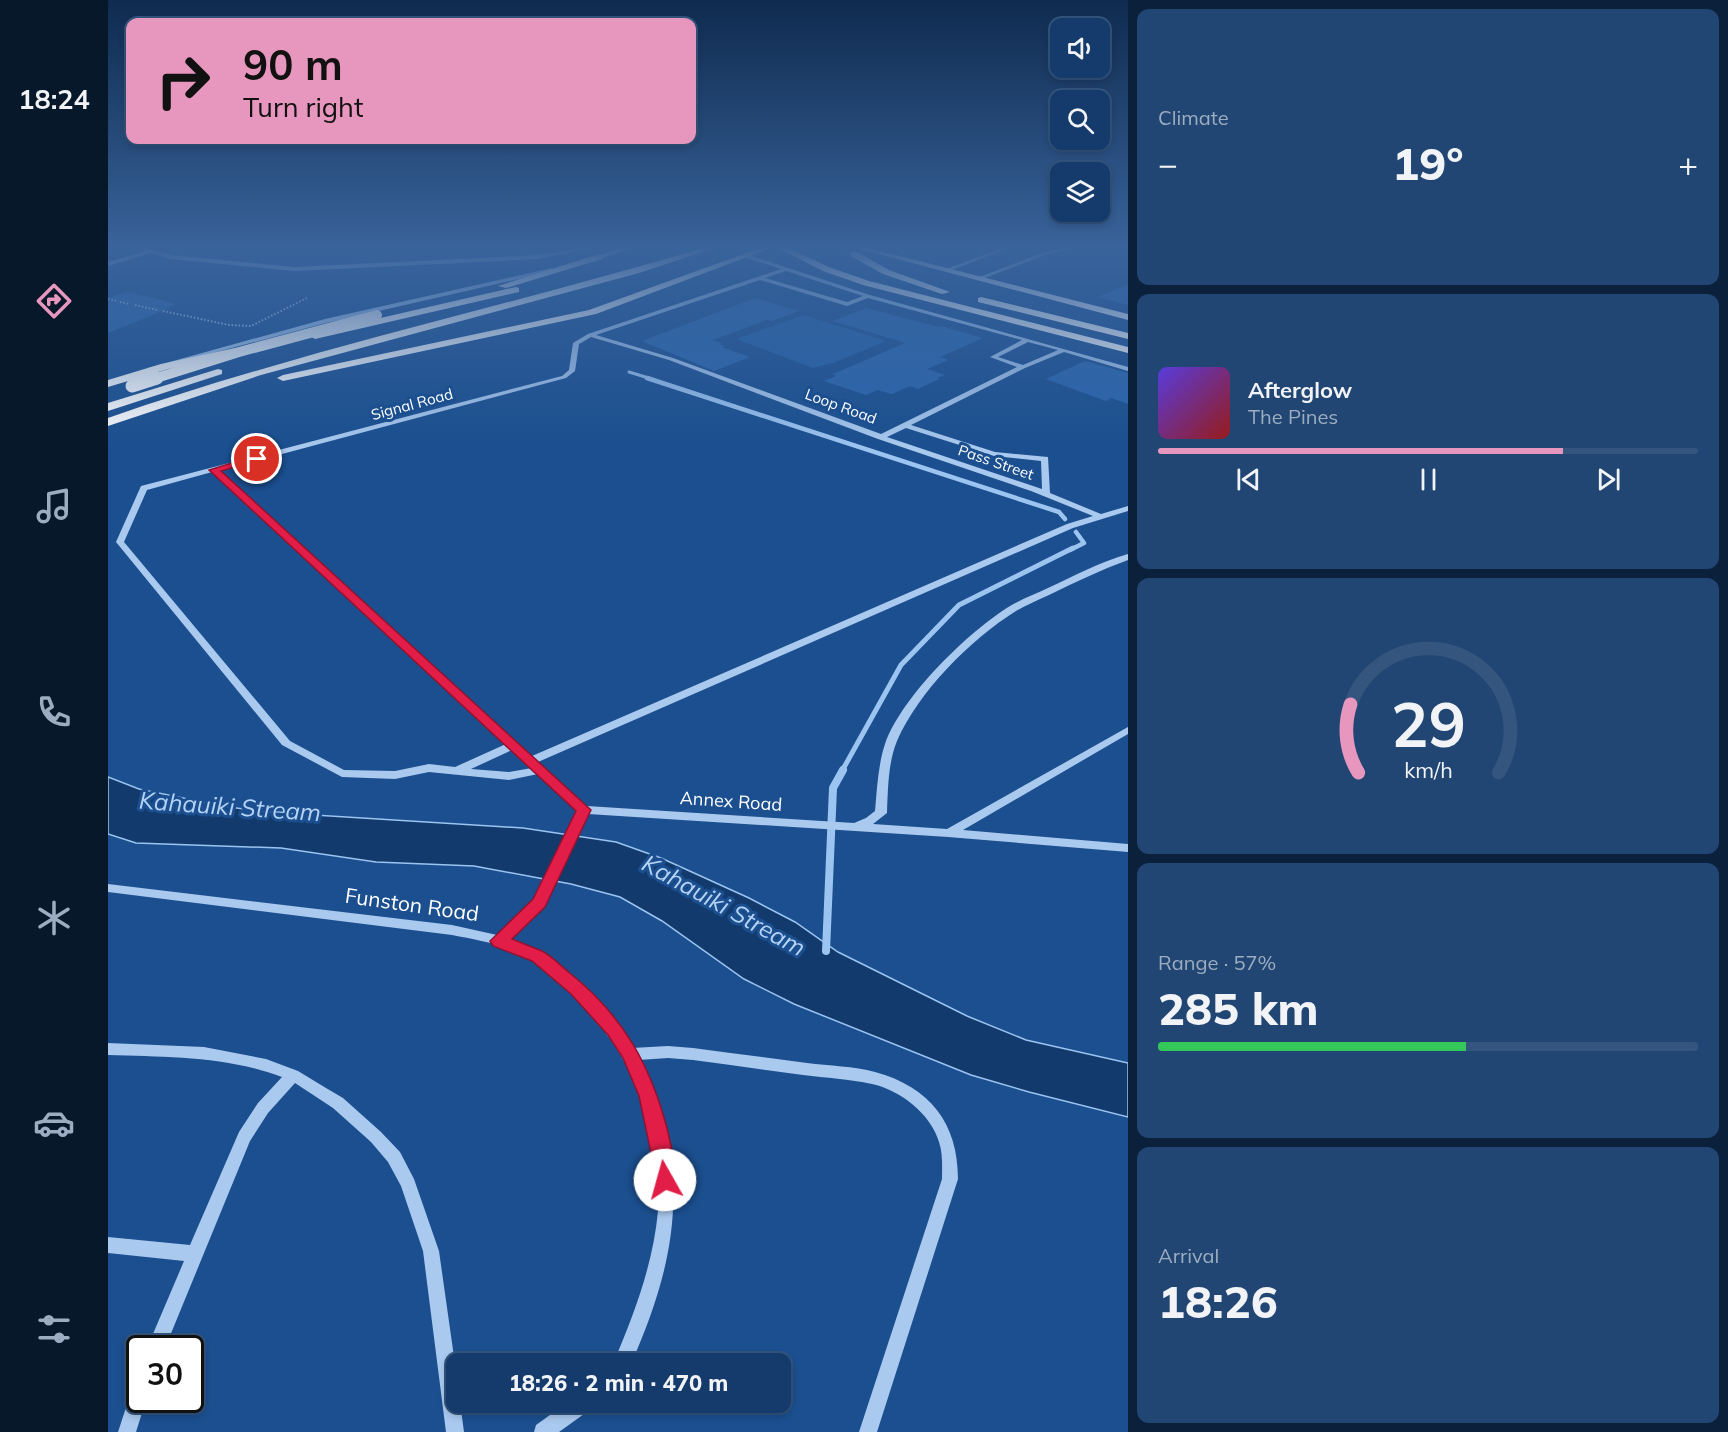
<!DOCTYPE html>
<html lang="en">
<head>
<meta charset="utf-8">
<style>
  :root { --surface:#143b6b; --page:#214673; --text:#f1f3f6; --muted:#9dadc1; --line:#33557e; --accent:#e797bd }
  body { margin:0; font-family:Mulish,sans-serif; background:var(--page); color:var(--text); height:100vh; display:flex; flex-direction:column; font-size:22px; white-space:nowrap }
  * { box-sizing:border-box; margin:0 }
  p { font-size:20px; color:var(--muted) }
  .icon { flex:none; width:33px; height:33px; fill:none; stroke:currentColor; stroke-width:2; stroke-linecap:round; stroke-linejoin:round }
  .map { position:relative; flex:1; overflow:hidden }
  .panel { display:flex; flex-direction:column; gap:9px; padding:9px; background:#0b203b; width:600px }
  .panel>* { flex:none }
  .hud { position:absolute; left:18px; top:18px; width:570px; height:126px; border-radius:12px; box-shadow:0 3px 9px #0003,0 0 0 2px var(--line); background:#e797bd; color:#111; overflow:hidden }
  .buttons { position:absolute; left:942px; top:18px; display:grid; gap:12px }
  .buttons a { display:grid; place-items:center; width:60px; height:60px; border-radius:12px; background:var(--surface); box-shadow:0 3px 9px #0003,0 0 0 2px var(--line); font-size:30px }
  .speed { position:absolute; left:18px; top:1335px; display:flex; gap:12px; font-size:30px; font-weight:700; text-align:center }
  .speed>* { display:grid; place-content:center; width:78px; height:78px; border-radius:50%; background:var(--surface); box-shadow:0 3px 9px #0003,0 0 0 2px var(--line); line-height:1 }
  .speed .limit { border:3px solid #111; border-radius:9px; background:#fff; color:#111 }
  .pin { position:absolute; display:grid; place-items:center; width:51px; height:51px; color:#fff; margin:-26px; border:3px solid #fff; border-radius:50%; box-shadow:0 2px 6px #0007 }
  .me { position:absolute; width:66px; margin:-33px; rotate:353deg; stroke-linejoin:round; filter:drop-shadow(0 0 4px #0008) }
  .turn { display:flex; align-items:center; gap:21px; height:126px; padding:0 18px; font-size:27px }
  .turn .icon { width:78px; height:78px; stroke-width:2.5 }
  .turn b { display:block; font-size:42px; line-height:51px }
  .big { font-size:45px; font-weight:800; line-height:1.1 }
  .panel .card { flex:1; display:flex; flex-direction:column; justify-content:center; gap:9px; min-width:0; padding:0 21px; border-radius:12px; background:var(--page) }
  .panel .dial { align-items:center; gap:0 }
  .dial svg { height:156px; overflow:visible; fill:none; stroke:var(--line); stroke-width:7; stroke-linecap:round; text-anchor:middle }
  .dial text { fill:var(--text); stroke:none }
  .song { display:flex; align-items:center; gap:18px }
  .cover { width:72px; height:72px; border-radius:9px; background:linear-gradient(135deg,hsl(250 70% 55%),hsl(0 70% 35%)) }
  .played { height:6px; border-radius:3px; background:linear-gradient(90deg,var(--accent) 75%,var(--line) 75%) }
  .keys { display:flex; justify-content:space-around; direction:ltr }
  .heat { display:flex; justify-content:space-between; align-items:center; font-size:33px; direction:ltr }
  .charge { height:9px; border-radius:4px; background:linear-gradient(90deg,#34c759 57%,var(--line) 0) }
  .trip { position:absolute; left:338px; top:1353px; width:345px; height:60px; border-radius:12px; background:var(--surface); box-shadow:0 3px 9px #0003,0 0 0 2px var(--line); font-weight:800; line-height:60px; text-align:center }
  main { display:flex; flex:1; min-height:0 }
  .menu { display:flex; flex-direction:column; width:108px; justify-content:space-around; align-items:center; background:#08182b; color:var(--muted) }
  .menu .icon { width:42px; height:42px }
  .menu .on { color:var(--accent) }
  .menu b { font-size:27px; color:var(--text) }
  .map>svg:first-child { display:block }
</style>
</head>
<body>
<main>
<nav class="menu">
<b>18:24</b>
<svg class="icon on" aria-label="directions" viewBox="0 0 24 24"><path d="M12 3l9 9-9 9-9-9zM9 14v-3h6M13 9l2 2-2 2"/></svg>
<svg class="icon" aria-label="music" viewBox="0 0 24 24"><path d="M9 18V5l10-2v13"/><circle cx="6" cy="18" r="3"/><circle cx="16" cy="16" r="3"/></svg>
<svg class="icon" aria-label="phone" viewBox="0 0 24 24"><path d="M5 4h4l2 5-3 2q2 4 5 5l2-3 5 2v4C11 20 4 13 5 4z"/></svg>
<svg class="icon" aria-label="climate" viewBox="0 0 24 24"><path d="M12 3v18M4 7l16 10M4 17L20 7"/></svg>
<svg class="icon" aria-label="car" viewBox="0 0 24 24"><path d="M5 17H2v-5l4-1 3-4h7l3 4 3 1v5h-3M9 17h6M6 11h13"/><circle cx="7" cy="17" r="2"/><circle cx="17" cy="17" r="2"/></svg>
<svg class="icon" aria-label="filters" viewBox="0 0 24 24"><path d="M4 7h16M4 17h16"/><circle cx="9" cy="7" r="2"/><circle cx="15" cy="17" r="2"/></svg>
</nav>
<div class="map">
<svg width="1020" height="1432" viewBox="0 0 1020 1432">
  <rect width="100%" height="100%" fill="#1b4f8f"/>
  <path fill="#2461a8" d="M695 315 776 340V342L725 363 705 368 628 339Z"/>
  <path fill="#123a6d" stroke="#9cc4f0" stroke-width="1.5" d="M0 777 31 789 114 806 158 812 415 828 508 842 553 858 641 898 687 922 730 952 859 1016 918 1040 1020 1063V1117L921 1092 863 1075 686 1004 636 979 554 921 512 897 463 884 366 866 268 862 173 848 28 843 0 834Z"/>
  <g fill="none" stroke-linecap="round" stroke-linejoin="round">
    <path stroke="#9cc4f0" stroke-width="3" d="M521 372 544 379"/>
    <path stroke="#9cc4f0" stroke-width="4.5" d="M539 378 951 512 957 519
      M962 550 976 543 968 532"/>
    <path stroke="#9cc4f0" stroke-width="5" d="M734 771 793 665 851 605 965 548"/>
    <path stroke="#9cc4f0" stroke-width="8" d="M718 951 725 788 735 770"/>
  </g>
  <path fill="#2a66ad" d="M1020 284V305L990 297Z
    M18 292 46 298 68 304 59 307 62 308 0 333V298Z
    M647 298 691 311 664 321 659 320 605 340 614 343 612 344 617 346 614 347 642 357 606 371 534 341Z
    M758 308 830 327 833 326 875 338 832 357 840 360 819 369 837 375 829 378 831 379 810 389 802 386 784 394 769 390 758 395 716 381 728 376 725 374 797 343 725 321Z
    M977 361 1020 373V404L1003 398 998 401 938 379Z"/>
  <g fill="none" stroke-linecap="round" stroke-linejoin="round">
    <path stroke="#3d69a0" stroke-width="10" stroke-dasharray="10 5" stroke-linecap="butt" d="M739 248 746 254"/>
    <path stroke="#a9c9ee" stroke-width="2" stroke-dasharray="1.5 2" stroke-linecap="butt" d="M0 299 8 301
      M12 302 21 304
      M27 305 49 310
      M55 311 121 325 143 326 199 298"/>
    <path fill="#a9c9ee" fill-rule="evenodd" d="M31 248H38L63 255 186 267 430 255 476 248H487L430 259 186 271 63 259 43 253 0 266V262L38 251Z
      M894 248H901L841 271 836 270Z
      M957 248H966L940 254 874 279 869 278 937 252Z
      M638 254 762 295 1020 367V371L956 352 917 368 803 425 887 452 940 457 942 493 993 514 1020 506V511L965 528 430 762 479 806 746 823 758 818 767 811C769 789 770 765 777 744 794 696 860 632 902 606 914 599 927 594 940 588 966 576 992 562 1020 554V560C993 570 967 582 941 595 930 600 918 605 908 611 862 640 811 691 789 741 780 763 780 789 779 813L765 824 839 829 1020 727V734L855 830 1020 844V852L840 837 480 814 435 906 402 939C452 956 497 1004 524 1048L560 1046 585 1048C623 1053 661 1058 699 1063 721 1066 746 1066 767 1072 822 1087 850 1123 850 1179L769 1432H751L834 1179C834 1167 835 1154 831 1142 823 1114 792 1090 764 1084 741 1079 718 1078 695 1075 658 1070 622 1065 585 1060L560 1058 531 1060C584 1169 571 1255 523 1364H505C526 1314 545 1265 550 1211 551 1192 549 1171 546 1152 535 1082 506 1032 453 985 442 974 431 964 418 956 395 944 369 940 344 935L0 892V884L344 925 389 935 426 900 470 811 430 774 401 780 321 772 287 779 234 777 174 745 8 542 33 486 454 376 461 370 465 343 480 334 673 269 636 257ZM678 271 755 296 739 302 657 278ZM652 280 739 306 760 298 914 340 882 357 909 367 773 434 565 358 488 335ZM483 337 561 360 770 439 923 491 985 516 959 524 424 756 111 471 458 378 467 371 471 344ZM920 342 950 350 915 365 890 357ZM798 428 886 456 933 461 934 489 779 437ZM104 472 398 744 347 767 321 764 287 771 236 770 182 741 16 542 39 490ZM404 750 424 768 401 772 363 769Z
      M444 268 446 271 218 323 45 369 40 368 217 319Z
      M0 1043 96 1047 158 1059 190 1071 218 1088 235 1098 273 1132 292 1152 306 1179 331 1251 348 1371V1402H352L356 1432H338L315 1251 293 1186 280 1162 263 1142 225 1108 187 1083 160 1113 142 1141 57 1348H39L76 1261 0 1253V1237L82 1245 131 1132 150 1103 174 1077C118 1056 58 1057 0 1055Z
      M32 1380V1400H38L28 1432H10L26 1383Z
      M460 1402H485L483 1409 451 1432H426L428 1425Z"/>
    <path fill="#f0f6ff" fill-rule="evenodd" d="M513 248H524L491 259 487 257Z
      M748 248H760L1020 314V320Z"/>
    <path fill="#fff" fill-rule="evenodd" d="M595 248H607L531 273 153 375 0 426V418C195 350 397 307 595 248Z
      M652 248H663L488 314 175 381 169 378 175 375 481 310Z
      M670 248H680L721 267 761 281 1020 347V353L755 285 715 271Z
      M743 252H749L781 270 842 292 834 294 775 274 743 256Z
      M491 254 494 255V259L398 288 390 286Z
      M408 287 411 288V292L207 339 202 336 207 333Z
      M873 297 1020 333V339L870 302V298Z
      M127 348 131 349V353L60 369 0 387V380L53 364Z
      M110 369 114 370V374L0 411V403Z"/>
    <path stroke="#fff" stroke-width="10" d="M45 379 131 352 269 315"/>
    <path stroke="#fff" stroke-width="13" d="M24 386 49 378"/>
  </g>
  <linearGradient id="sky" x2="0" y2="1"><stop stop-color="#0f2b4f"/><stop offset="0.55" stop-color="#39639b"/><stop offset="1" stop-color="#39639b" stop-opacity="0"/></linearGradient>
  <rect width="1020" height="448" fill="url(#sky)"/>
  <path fill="#e11d48" stroke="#92132f" stroke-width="1.5" d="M146 456 154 459 113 471 483 810 437 907 404 939C414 943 424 947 434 951 444 956 454 967 463 974 516 1017 543 1066 560 1132 563 1148 571 1171 565 1186L557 1189 550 1186 531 1096 515 1058 500 1035 463 994 424 961 385 946 382 941 425 899 468 811 101 470Z"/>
  <g text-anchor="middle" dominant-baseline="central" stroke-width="6" stroke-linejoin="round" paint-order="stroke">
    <g font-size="15" fill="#fff" stroke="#1b4f8f">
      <text transform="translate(304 404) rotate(-15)">Signal Road</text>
      <text transform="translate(733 406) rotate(20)">Loop Road</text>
      <text transform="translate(888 462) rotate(19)">Pass Street</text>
    </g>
    <g font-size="18" fill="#fff" stroke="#1b4f8f">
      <text transform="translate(623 801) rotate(4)">Annex Road</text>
    </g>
    <g font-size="21" fill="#fff" stroke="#1b4f8f">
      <text transform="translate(304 904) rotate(8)">Funston Road</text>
    </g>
    <g font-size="24" font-style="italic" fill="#b5d3f5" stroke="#1b4f8f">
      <text transform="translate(122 806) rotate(4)">Kahauiki Stream</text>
      <text transform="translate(616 905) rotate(29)">Kahauiki Stream</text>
    </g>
  </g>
</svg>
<div class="buttons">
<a><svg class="icon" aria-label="sound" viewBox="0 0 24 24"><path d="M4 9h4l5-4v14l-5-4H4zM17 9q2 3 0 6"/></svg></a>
<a><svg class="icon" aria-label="search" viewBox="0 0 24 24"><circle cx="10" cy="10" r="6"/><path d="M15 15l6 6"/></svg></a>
<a><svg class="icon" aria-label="layers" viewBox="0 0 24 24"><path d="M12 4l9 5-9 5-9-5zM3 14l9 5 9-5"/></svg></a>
</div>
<div class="speed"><div class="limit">30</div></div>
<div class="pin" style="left:149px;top:459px;background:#d93025"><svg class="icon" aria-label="arrive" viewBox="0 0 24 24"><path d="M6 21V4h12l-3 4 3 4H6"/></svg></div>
<svg class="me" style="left:557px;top:1180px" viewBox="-20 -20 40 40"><circle r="19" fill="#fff"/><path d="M0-13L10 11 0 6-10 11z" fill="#e11d48"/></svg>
<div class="trip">18:26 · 2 min · 470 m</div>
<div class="hud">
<div class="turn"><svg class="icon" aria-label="right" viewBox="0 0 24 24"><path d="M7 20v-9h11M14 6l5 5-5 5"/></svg><div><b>90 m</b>Turn right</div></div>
</div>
</div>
<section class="panel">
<div class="card"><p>Climate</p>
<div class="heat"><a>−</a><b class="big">19°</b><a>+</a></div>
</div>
<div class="card">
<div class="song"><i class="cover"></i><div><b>Afterglow</b><p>The Pines</p></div></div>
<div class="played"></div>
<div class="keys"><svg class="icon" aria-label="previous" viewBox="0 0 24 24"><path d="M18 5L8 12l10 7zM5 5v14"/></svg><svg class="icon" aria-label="pause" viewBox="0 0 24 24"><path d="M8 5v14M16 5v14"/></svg><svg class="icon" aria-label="next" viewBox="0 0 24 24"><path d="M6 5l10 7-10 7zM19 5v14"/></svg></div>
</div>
<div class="card dial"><svg viewBox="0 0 100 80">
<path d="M14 69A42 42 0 1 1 86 69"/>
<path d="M14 69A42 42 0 0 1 10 34" stroke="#e797bd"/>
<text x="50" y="56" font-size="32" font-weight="700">29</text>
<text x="50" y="72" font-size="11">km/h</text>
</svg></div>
<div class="card"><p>Range · 57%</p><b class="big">285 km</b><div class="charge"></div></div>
<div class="card"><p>Arrival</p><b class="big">18:26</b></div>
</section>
</main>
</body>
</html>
